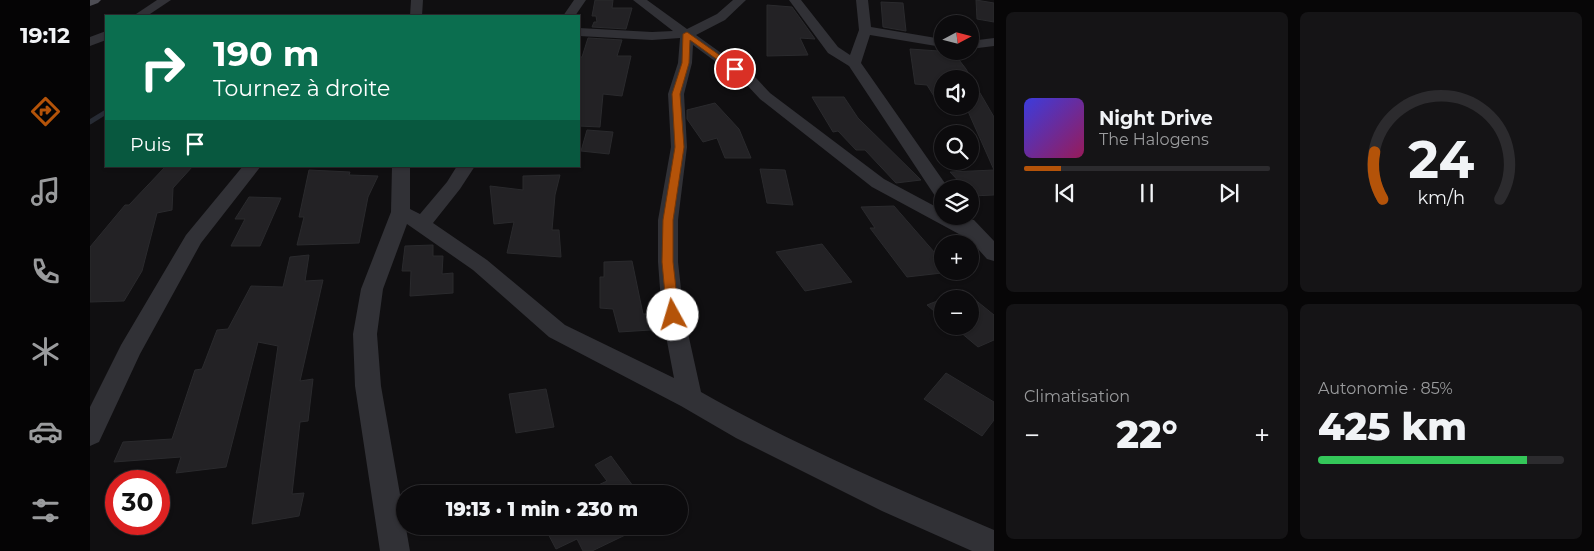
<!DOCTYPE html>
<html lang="fr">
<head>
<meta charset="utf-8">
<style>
  :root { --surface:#0c0b0d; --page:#151416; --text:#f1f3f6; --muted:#9a9b9d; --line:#2c2b2e; --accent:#b45309 }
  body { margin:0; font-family:Montserrat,sans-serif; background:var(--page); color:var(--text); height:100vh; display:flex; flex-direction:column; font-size:19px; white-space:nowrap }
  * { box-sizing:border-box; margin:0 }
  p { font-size:16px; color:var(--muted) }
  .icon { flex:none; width:28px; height:28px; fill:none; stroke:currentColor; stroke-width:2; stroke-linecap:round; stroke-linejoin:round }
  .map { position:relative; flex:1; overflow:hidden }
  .side { display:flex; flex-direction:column; gap:12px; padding:12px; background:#070607; width:600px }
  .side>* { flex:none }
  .guide { position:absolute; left:15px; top:15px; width:475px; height:152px; border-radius:0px; box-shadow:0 1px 4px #0004,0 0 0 1px var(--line); background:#0b6e4f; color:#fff; overflow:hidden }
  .needle { width:32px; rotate:83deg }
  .controls { position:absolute; left:844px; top:15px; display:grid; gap:10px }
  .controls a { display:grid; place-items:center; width:45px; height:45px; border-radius:50%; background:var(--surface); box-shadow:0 1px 4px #0004,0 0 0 1px var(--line); font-size:25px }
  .speed { position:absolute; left:15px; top:470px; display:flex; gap:10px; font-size:25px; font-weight:700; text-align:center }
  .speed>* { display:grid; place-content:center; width:65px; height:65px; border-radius:50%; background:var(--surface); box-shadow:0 1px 4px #0004,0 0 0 1px var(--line); line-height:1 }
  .speed .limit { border:8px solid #d22; background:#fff; color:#111 }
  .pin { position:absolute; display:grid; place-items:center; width:42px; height:42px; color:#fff; margin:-21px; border:2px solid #fff; border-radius:50%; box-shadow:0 1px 5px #0007 }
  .me { position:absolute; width:55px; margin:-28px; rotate:354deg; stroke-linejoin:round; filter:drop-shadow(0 0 4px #0008) }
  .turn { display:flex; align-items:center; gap:18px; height:105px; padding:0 25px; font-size:22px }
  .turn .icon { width:65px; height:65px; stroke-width:2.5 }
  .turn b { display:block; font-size:35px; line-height:42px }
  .then { display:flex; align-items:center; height:48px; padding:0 25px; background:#0003; gap:10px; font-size:19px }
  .big { font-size:38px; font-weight:800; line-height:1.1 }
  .side .card { flex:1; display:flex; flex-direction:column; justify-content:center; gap:8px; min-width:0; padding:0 18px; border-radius:8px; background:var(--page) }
  .side .dial { align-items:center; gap:0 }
  .dial svg { height:130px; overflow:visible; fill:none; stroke:var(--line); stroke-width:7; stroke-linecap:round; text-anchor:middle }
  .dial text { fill:var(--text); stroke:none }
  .song { display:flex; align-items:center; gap:15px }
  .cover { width:60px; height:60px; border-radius:8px; background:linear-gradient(135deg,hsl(240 70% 55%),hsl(330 70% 35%)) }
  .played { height:5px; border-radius:2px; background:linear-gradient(90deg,var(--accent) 15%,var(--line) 15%) }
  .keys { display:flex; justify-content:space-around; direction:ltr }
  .heat { display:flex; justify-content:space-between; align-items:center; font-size:28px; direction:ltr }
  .charge { height:8px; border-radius:4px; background:linear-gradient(90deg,#34c759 85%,var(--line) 0) }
  .side .tiles { flex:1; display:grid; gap:12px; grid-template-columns:repeat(2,1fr) }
  .trip { position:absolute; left:306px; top:485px; width:292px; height:50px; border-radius:25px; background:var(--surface); box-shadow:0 1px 4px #0004,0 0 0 1px var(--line); font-weight:800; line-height:50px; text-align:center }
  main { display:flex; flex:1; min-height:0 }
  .dock { display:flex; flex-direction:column; width:90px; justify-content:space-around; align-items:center; background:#050405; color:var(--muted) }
  .dock .icon { width:35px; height:35px }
  .dock .selected { color:var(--accent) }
  .dock b { font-size:22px; color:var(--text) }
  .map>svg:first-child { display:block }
</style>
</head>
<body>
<main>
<nav class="dock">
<b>19:12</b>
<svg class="icon selected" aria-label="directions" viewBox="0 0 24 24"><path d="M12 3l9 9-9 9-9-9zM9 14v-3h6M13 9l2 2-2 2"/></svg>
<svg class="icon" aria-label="music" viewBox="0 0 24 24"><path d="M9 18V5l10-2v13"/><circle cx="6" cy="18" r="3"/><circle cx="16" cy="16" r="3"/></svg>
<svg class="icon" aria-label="phone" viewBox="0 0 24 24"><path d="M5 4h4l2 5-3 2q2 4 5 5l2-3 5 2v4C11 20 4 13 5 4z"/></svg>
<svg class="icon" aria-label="climate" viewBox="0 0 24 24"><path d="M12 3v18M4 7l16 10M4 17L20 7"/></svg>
<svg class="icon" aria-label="car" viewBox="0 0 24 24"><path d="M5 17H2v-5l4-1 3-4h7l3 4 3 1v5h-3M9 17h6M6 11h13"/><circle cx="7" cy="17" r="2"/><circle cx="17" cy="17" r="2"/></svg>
<svg class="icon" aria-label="filters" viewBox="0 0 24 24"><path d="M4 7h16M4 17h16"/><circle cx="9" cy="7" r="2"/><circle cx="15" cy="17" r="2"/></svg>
</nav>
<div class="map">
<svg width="904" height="551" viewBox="0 0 904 551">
  <rect width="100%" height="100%" fill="#100f11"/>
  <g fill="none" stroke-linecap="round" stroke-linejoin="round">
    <path stroke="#272b34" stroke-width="5" d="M0 122 16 112"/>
  </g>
  <path fill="#232225" stroke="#2a2a2d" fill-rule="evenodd" d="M505 0H523L522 8H542L536 29 502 27 504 22H507L506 16H502Z
    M886 0 904 3V22L887 19Z
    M791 2 813 3 816 31 793 27Z
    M677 5 702 7 725 39 710 38 718 55 677 56Z
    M498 38 532 40 527 56H541L532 96 513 94 510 127 489 126V57H492Z
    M820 49 863 52 876 69 904 117V195L882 196 880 189H876L860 172 904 170 877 109H852L837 85 825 84ZM852 79H880V106H852Z
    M722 97H754L768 118 831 180 806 183 775 150H766L748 131 743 132Z
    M625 103 649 129 661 158H635L627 138 613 142 597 119V110Z
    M497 130 523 132 519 154 491 151Z
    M76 166H103L83 188 82 210 67 213 52 271 34 301 0 302V247L35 205H39Z
    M670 169 695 170 703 205 677 203Z
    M219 170 260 172 259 175 288 176 278 197 269 243 207 245 214 217H209Z
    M470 175 465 195 462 230H469L471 257 417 253 424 222 404 224 400 186 433 190V176Z
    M159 197 191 198 170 246H141L155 219H145Z
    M804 206 852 261V273L817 277 780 228H785L771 207Z
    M732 244 762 282 715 291 686 252Z
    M343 245V256H353L352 274 363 273V293L320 296 321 271H312L315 246Z
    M219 255 215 281 233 280 210 381 223 379 218 421 210 422 202 494 214 493 209 516 162 524 188 346 168 342 136 467 86 473 91 457 24 462 33 442 82 439 105 370 112 369 127 330 138 329 161 286 193 287 200 257Z
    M542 261 553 314H557L561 330 529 332 523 309 510 308V277H514V262Z
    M873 290 904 315V340L888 347 863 326H880V299H853Z
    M852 299V318L837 305Z
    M856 373 904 402V420L892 436 834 399Z
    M456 389 464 427 426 433 419 394Z
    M521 456 543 486 530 494H489L517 481 505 465Z
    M454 526H554L502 551H493L487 539 466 549Z"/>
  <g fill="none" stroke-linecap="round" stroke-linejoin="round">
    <path fill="#313136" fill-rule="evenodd" d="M67 0H81L57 16H43Z
      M321 0H333L332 16H320Z
      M484 0H496L485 16H473Z
      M543 0H557L597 29 627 14 643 0H656L635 20 606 35 666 78 680 93 794 179 852 210V216L884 220 904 241V261L897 259 880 240 782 187 670 99 656 84 603 45 602 63 594 94 597 147 588 220V262L594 315 611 392C705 445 805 488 904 530V551H882L792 511 646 438 591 406 459 337 383 270 317 224 293 289 287 334 291 386 320 551H290L265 386 263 334 271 289 301 212 302 166H320V209L330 214 357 182 367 166H385L370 189 343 223 397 260 475 325 584 378 572 315 568 262V220L581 147 578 94 588 63 590 38 562 40 489 36V28L562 32 583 31Z
      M699 0H711L748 47 760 55 769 30 766 0H778L781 27 852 39V47L780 35 771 63 859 189H852V198L845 196 759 66 738 53Z
      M16 31V40L0 46V37Z
      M904 38V46L880 49V41Z
      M153 166H171L111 243 50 354 9 442 0 446V407L31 345 96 235Z"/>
    <path fill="#4d4d54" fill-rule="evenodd" d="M0 0H11L8 3 0 6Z"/>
  </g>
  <path fill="#b45309" stroke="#753606" d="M597 32 649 69 643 71 600 40 599 63 590 94 594 147 583 220V262L589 315 587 318H579L577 315 572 262 573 220 585 147 582 94 592 63 593 34Z"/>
</svg>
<div class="controls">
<a><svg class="needle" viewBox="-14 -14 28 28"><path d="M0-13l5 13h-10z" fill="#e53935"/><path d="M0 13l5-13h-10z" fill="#9a9b9d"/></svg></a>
<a><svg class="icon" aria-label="sound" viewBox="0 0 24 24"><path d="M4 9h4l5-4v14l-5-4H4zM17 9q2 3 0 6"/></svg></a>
<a><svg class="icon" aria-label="search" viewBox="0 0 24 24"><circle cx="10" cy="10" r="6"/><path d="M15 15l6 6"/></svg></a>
<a><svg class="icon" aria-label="layers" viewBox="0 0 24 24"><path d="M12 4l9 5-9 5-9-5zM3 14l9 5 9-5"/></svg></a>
<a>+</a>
<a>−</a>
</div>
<div class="speed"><div class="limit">30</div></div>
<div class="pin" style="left:645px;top:69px;background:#d93025"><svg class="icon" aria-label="arrive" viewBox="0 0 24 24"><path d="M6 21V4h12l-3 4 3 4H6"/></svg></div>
<svg class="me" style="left:583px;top:315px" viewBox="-20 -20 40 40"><circle r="19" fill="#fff"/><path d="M0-13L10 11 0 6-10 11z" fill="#b45309"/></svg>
<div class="trip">19:13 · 1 min · 230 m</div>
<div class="guide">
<div class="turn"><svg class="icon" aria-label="right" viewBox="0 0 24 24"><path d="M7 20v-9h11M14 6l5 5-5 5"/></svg><div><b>190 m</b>Tournez à droite</div></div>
<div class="then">Puis<svg class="icon" aria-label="arrive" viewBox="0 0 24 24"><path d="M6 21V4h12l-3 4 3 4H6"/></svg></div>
</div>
</div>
<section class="side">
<div class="tiles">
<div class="card">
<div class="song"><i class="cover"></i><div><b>Night Drive</b><p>The Halogens</p></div></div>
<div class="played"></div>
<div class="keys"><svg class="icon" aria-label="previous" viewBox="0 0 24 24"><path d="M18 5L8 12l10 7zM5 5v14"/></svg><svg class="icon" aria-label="pause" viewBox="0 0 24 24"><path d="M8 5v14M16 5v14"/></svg><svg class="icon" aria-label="next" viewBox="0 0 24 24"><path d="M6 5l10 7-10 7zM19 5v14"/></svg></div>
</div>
<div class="card dial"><svg viewBox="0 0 100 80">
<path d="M14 69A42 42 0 1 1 86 69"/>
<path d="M14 69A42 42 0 0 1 9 40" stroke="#b45309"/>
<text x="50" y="56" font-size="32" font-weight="700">24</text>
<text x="50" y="72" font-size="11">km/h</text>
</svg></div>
<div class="card"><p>Climatisation</p>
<div class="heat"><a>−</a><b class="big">22°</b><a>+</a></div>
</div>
<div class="card"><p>Autonomie · 85%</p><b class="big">425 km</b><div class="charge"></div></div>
</div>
</section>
</main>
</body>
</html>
